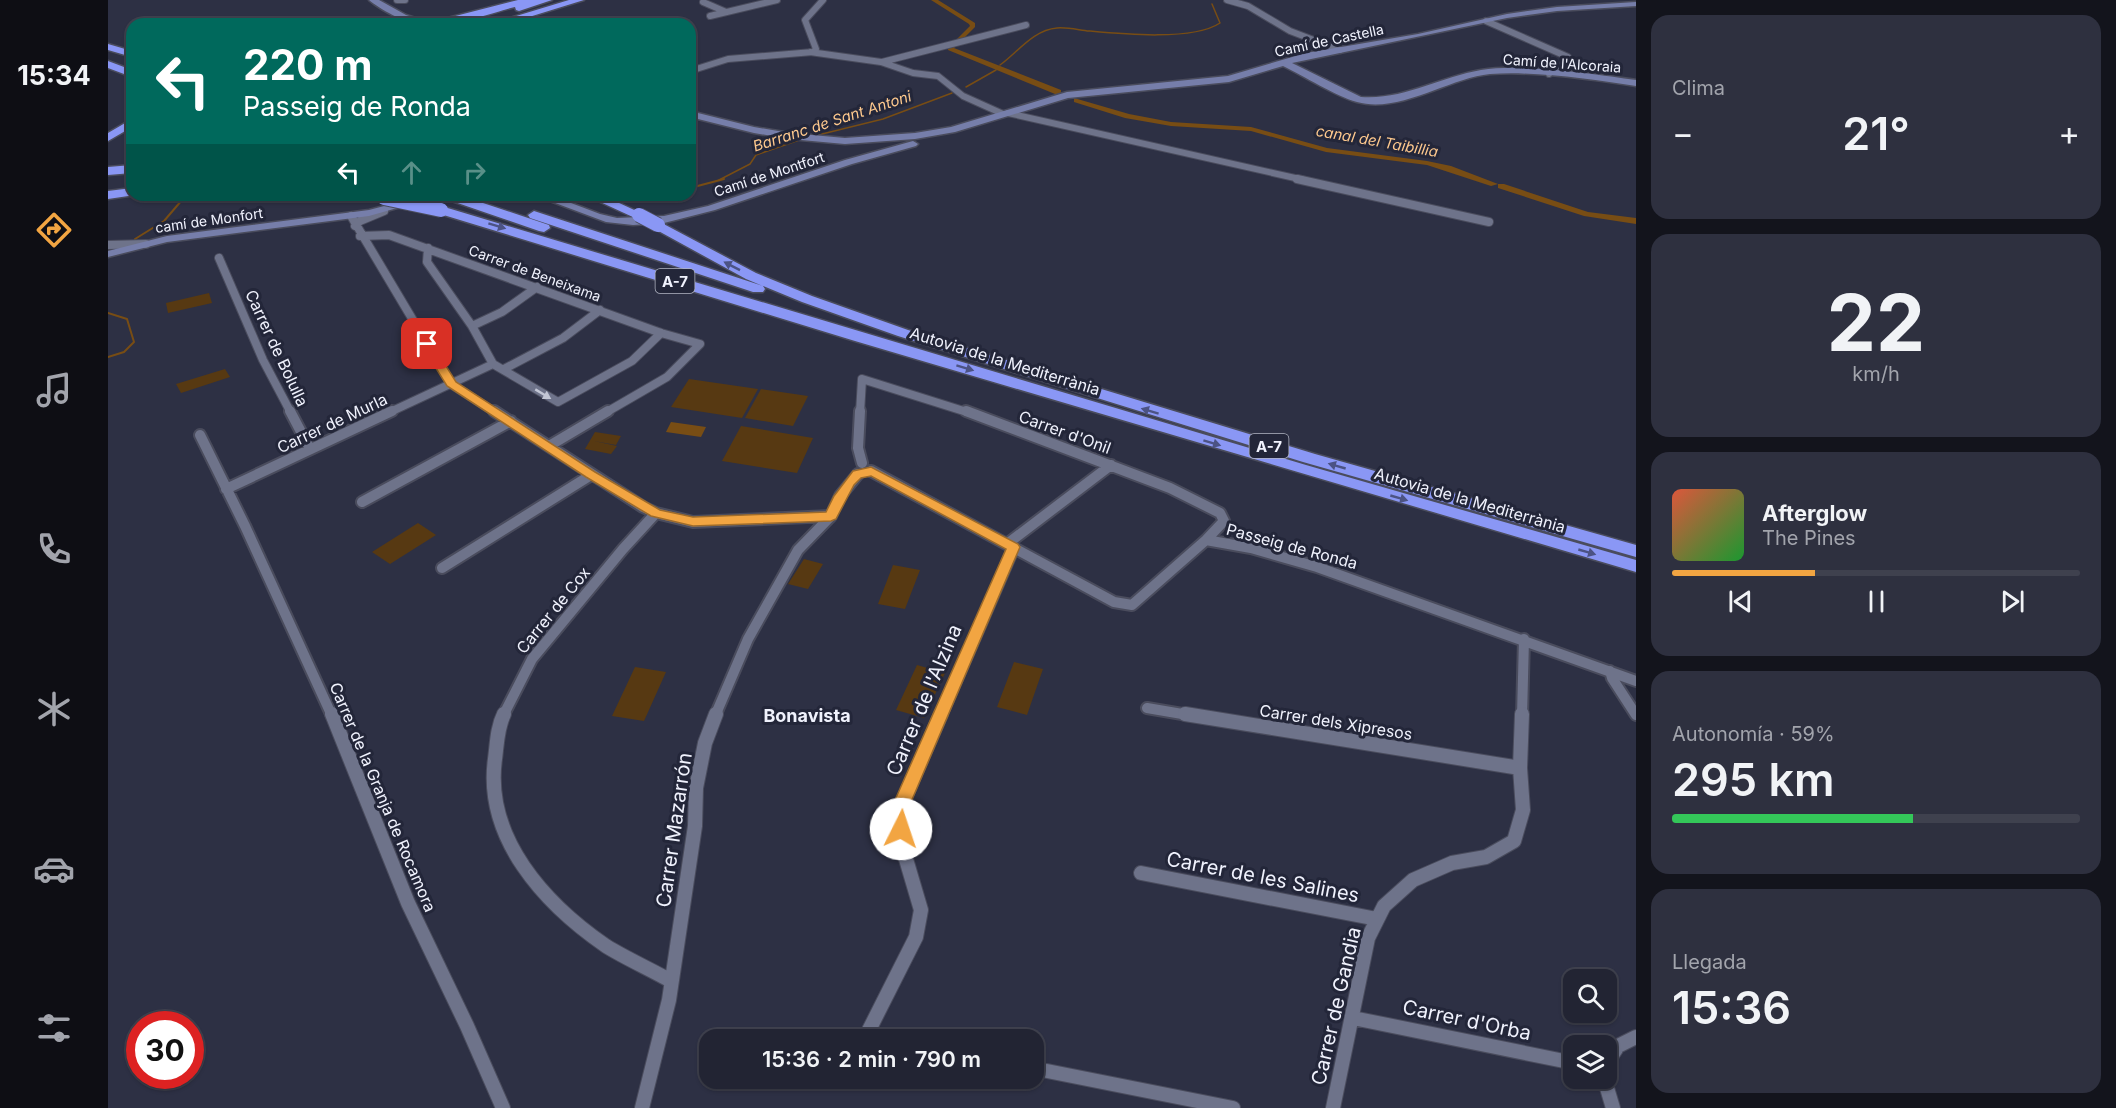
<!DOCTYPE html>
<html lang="es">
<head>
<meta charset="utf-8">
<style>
  :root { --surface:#222433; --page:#2e303f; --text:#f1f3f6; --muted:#a2a4ac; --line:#3f414e; --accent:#f2a542 }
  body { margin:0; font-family:Inter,sans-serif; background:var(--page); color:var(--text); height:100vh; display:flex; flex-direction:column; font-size:22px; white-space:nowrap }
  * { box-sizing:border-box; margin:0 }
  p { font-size:20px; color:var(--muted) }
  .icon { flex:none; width:33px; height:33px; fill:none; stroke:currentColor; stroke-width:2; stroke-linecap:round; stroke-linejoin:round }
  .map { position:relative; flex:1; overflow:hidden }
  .panel { display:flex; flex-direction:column; gap:15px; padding:15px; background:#13141c; width:480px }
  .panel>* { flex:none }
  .top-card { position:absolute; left:18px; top:18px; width:570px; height:183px; border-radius:18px; box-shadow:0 2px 4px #0004,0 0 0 2px var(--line); background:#00695c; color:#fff; overflow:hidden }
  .fabs { position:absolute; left:1455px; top:969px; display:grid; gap:12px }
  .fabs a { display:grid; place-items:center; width:54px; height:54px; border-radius:12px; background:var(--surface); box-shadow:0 2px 4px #0004,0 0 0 2px var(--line); font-size:30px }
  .speed { position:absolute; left:18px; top:1011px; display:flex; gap:12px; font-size:30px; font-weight:700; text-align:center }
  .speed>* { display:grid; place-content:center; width:78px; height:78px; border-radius:50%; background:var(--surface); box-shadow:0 2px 4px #0004,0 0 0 2px var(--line); line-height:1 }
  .speed .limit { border:9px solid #d22; background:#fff; color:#111 }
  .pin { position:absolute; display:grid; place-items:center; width:51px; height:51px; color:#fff; margin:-26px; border-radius:12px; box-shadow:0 3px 9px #0006 }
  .me { position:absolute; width:66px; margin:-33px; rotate:4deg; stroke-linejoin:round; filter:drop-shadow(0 0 4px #0008) }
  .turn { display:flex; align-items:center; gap:21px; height:126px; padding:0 18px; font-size:27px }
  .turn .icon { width:78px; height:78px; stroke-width:2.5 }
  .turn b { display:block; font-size:42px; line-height:51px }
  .lanes { display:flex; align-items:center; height:57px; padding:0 18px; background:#0003; justify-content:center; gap:30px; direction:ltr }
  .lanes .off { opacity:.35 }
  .big { font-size:45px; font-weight:600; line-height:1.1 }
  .panel .widget { flex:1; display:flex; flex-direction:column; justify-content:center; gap:9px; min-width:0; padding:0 21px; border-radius:18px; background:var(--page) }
  .panel .dial { align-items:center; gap:0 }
  .dial b { font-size:78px; line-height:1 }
  .song { display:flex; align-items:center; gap:18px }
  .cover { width:72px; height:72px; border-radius:9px; background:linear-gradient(135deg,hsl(10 70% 55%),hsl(130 70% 35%)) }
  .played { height:6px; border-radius:3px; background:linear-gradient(90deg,var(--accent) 35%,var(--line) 35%) }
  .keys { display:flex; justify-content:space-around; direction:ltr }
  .heat { display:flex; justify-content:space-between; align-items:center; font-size:33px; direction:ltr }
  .charge { height:9px; border-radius:4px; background:linear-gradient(90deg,#34c759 59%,var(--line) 0) }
  .trip { position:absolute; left:591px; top:1029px; width:345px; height:60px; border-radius:18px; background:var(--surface); box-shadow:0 2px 4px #0004,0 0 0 2px var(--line); font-weight:600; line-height:60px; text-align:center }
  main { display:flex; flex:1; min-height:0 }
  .dock { display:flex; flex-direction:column; width:108px; justify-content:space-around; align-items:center; background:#0e0e14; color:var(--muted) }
  .dock .icon { width:42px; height:42px }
  .dock .active { color:var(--accent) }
  .dock b { font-size:27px; color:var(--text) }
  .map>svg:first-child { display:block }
</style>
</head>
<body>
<main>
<nav class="dock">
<b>15:34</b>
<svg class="icon active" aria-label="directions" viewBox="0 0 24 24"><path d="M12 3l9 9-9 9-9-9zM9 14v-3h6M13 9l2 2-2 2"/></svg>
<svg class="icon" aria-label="music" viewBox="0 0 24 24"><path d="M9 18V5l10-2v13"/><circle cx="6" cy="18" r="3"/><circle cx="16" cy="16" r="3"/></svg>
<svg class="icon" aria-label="phone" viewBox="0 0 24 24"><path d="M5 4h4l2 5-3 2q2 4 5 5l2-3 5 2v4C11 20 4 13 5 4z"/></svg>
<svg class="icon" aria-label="climate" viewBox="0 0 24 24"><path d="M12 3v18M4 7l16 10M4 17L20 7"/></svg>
<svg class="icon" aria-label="car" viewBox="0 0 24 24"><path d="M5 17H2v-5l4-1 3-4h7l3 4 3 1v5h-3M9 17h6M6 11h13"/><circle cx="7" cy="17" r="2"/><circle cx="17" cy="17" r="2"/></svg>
<svg class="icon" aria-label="filters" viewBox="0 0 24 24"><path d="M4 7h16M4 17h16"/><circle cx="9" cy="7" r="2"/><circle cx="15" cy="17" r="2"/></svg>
</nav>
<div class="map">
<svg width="1528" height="1108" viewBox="0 0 1528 1108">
  <rect width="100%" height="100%" fill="#2d3044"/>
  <path fill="#573912" d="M101 293 104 303 60 313 58 303Z
    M117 369 122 377 73 393 68 384Z
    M581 379 650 389 634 418 563 407Z
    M653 389 700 396 685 426 637 418Z
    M633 426 705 438 689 473 614 461Z
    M487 432 513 436 508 445 486 441 509 446 503 454 477 449Z
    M310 523 328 535 282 564 264 552Z
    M696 559 715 564 700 589 680 584Z
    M785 565 812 570 797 609 770 604Z
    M906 662 935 669 919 715 889 707Z
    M809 665 837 673 816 718 788 710Z
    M527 667 558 672 536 721 504 716Z"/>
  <path fill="#784d14" d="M563 422 598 427 593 437 558 432Z"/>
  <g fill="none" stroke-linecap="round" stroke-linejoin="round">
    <path stroke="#784d14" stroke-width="1.5" d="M892 65C910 52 925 30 949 28 959 27 971 30 981 31 1013 34 1085 41 1112 23L1104 4
      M858 87 888 70
      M706 136 775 119 844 93
      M611 180 642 164 648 155 694 139"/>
    <path stroke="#784d14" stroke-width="2" d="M582 188 616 179
      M27 239 56 221 74 200 83 195
      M0 313 19 319 26 342 16 352 0 357"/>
    <path fill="#784d14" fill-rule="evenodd" d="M823 0H830L867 23V27L846 48 953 90V94H947L840 50V48L862 26 861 24Z
      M966 98 1021 114 1063 122 1143 127 1219 148 1319 161 1343 166 1390 184 1383 186 1319 165 1218 152 1143 131 1063 126 1017 118 966 102Z
      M1390 184H1396L1480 212 1528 218V224L1476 216 1390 188Z"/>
    <defs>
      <path id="street-far3" d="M289 0H297
        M1119 0 1140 6 1182 31 1232 50
        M595 2 618 12
        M602 16 669 0
        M1378 21 1460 57 1459 63 1440 70 1441 74
        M702 52 773 62 805 73 830 76 855 96 895 114
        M774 62 918 25
        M582 71 620 59 705 52 708 49 697 20 715 0
        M900 113 1196 180"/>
      <path id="street-far2" d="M1189 179 1381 222
        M243 216 343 384 388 413
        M247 226 252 221 276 211
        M252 236 281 235 553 333 592 344 559 377 497 413
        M0 245 38 244
        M320 248 319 262 364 326 385 364 450 402 524 361 553 333
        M111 258 155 360 183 413
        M364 326 394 312 429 287
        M396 369 455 338 492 310
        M280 413 385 364
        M752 413 754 379 862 413"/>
      <path id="street-far1" d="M182 411 202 449
        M386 411 535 507 548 513 585 522 723 516
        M752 411 750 448 754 463
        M92 435 137 526 224 716
        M441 446 500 411
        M763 471 1006 602 1024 605 1098 540 1116 521 1112 513 1062 488 858 411
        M118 489 284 411
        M254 502 403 421
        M1098 540 1143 548 1209 567 1528 681
        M899 544 1003 465
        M334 568 483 475
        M1502 671 1504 678 1528 715
        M1039 708 1086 716
        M395 716 424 659 515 549 548 513
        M607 716 640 639 690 550 723 516 732 496 750 474
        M833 716 906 547
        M1414 716 1416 639"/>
      <path id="street" d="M224 714 300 903 359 1026 395 1108
        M396 714C389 728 389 744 387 759 376 838 437 904 498 946 519 959 542 969 563 981
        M1077 714 1412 768
        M1033 873 1269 919
        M1245 1018 1466 1063
        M756 1040 808 937 813 910 795 849 792 809 833 714
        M1498 1064 1510 1046 1528 1037
        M939 1071 1125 1108
        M1496 1078 1505 1108
        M534 1108 561 1000 587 826 588 788 597 743 608 714
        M1225 1108 1260 938 1276 906 1305 880 1344 863 1378 857 1406 841 1415 810 1412 768 1414 714"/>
      <path id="secondary" d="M261 0H271L298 15 320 22C306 29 273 10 261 0Z
        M1528 2V6L1449 11 1399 18 1184 63 1253 97C1296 100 1332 77 1373 70 1414 63 1486 74 1528 80V86C1483 79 1428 71 1382 74 1341 78 1291 114 1249 102 1227 96 1196 76 1175 66L1121 82 960 98 847 132 807 139 737 144 682 139 646 133 582 117V111L646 127 682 133 737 138 807 133 843 127 959 92 1120 76 1198 53 1310 34 1399 14 1449 7Z
        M805 141 810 144 808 146 744 164 607 210 556 223 525 225 498 222 426 195H442L492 214 509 218 556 216 600 206 737 160Z
        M318 195H335L261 216 59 242 0 257V251L59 236 261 210Z"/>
      <path id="highway" d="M410 0H444L411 11 408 10 407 7C389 11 339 30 324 22Z
        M461 0H476L398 24H382Z
        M0 44 24 51V57L0 50Z
        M0 61 24 70V77L0 68Z
        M24 119V127L0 141V133Z
        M24 139V151L18 148V142Z
        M24 165V173L0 175V167Z
        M24 188V195H27L0 199V191Z
        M248 195H279L282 198C275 204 255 201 248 195Z
        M333 195H351L441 225 442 228 436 232 431 231 335 198Z
        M477 195H494L537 215 531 219 527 218Z
        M333 206 1198 465 1528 560V572L747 341 329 213 327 210 329 207Z
        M426 211 655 286 657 289 655 292H645L422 218 420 215Z
        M550 221 648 273 704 296 800 330 1207 454 1528 545V557L1195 462 790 336 694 302 638 279 545 228 544 225Z"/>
    </defs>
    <use href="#street-far3" stroke="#4a4c5d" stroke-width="8"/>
    <use href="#street-far2" stroke="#4a4c5d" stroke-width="10"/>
    <use href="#street-far1" stroke="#4a4c5d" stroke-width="14"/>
    <use href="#street" stroke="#4a4c5d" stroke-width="16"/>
    <use href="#secondary" stroke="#4a4c5d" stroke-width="3"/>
    <use href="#highway" stroke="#4a4c5d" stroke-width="3"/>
    <use href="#street-far3" stroke="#6e738a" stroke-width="6"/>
    <use href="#street-far2" stroke="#6e738a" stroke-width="8"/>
    <use href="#street-far1" stroke="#6e738a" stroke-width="10"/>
    <use href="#street" stroke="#6e738a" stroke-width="14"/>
    <use href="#secondary" fill="#767eaa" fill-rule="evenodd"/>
    <use href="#highway" fill="#8a97f5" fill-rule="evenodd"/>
    <defs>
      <path id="highway-bridge" d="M276 198 333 210
        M531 215 550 225"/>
    </defs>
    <use href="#highway-bridge" stroke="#4a4c5d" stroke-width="16" stroke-linecap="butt"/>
    <use href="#highway-bridge" stroke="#8a97f5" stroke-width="14"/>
  </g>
  <defs><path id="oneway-solid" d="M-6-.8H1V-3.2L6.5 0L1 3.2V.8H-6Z" transform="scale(1.5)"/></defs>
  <g fill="#4c5384">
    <use href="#oneway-solid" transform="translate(389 226) rotate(17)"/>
    <use href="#oneway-solid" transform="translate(624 266) rotate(-153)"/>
    <use href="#oneway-solid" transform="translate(857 368) rotate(17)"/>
    <use href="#oneway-solid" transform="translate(1042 411) rotate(-163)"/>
    <use href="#oneway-solid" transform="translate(1104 443) rotate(17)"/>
    <use href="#oneway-solid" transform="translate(1229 466) rotate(-164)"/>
    <use href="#oneway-solid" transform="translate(1291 498) rotate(16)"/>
    <use href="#oneway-solid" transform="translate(1479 552) rotate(16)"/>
  </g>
  <use fill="#c2c6d5" href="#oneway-solid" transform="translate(435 394) rotate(31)"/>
  <path fill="#f2a542" stroke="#9d6b2b" stroke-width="1.5" d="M319 341 323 342 348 382 487 472 552 510 585 517 718 512 726 496 745 471 763 467 910 544 912 547 800 809 802 829 799 834 793 836 787 834 783 809 898 549 763 476 753 478 746 485 728 519 723 521 585 526 543 516 478 477 339 386 313 344Z"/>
  <g text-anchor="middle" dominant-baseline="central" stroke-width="6" stroke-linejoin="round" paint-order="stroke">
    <g font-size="14" fill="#f0f2fd" stroke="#232639">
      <text transform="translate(1221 40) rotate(-12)">Camí de Castella</text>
      <text transform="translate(1454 63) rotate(4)">Camí de l'Alcoraia</text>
      <text transform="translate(661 174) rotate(-18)">Camí de Montfort</text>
      <text transform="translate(101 220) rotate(-8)">camí de Monfort</text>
      <text transform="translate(427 273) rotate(20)">Carrer de Beneixama</text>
    </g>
    <g font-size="15" font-style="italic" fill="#fec98e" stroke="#232639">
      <text transform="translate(724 121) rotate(-18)">Barranc de Sant Antoni</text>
      <text transform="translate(1269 141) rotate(10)">canal del Taibillia</text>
    </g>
    <g fill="#232639" stroke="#b2b5c2" stroke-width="1.5">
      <rect x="547.5" y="269" width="39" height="24" rx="4.5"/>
      <rect x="1141.5" y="434" width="39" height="24" rx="4.5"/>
    </g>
    <g font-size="15" font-weight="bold" fill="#f0f2fd">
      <text x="567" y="281">A-7</text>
      <text x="1161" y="446">A-7</text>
    </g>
    <g font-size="16" fill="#f0f2fd" stroke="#232639">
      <text transform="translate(169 348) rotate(65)">Carrer de Bolulla</text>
      <text transform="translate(897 361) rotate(17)">Autovia de la Mediterrània</text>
      <text transform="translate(224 423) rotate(-25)">Carrer de Murla</text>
      <text transform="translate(957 432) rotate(20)">Carrer d'Onil</text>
      <text transform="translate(1362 500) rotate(16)">Autovia de la Mediterrània</text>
      <text transform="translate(1184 546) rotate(15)">Passeig de Ronda</text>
      <text transform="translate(445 610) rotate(-51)">Carrer de Cox</text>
      <text transform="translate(1228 722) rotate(9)">Carrer dels Xipresos</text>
      <text transform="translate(275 797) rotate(67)">Carrer de la Granja de Rocamora</text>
    </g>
    <g font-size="18" font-weight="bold" fill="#f0f2fd" stroke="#232639">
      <text x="699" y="715">Bonavista</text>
    </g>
    <g font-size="20" fill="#f0f2fd" stroke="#232639">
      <text transform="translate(816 700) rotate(-67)">Carrer de l'Alzina</text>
      <text transform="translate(566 830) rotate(-82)">Carrer Mazarrón</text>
      <text transform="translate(1155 877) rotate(11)">Carrer de les Salines</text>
      <text transform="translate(1228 1006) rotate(-77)">Carrer de Gandia</text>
      <text transform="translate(1359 1020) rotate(12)">Carrer d'Orba</text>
    </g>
  </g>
</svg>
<div class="fabs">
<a><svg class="icon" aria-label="search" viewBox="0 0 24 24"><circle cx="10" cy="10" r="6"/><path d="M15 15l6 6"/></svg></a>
<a><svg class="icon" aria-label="layers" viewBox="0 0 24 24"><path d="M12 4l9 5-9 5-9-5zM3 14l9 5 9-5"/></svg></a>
</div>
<div class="speed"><div class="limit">30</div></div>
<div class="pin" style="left:319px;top:344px;background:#d93025"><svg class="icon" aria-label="arrive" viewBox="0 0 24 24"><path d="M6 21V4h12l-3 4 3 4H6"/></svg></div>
<svg class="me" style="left:793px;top:829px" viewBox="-20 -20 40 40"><circle r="19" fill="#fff"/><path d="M0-13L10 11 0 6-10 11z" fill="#f2a542"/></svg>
<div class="trip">15:36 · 2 min · 790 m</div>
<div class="top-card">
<div class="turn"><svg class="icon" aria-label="left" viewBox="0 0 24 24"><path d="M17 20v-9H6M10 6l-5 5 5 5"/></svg><div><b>220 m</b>Passeig de Ronda</div></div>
<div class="lanes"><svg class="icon" aria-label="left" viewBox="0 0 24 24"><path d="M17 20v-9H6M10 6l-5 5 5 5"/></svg><svg class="icon off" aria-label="ahead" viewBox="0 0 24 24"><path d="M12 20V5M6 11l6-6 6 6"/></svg><svg class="icon off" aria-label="right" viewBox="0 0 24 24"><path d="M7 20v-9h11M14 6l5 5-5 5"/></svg></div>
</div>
</div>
<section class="panel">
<div class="widget"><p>Clima</p>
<div class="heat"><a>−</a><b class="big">21°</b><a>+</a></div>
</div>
<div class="widget dial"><b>22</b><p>km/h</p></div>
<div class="widget">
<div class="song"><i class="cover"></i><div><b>Afterglow</b><p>The Pines</p></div></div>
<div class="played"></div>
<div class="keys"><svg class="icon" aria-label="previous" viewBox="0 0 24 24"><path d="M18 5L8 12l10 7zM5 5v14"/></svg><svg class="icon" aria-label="pause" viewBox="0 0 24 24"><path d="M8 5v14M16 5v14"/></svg><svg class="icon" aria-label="next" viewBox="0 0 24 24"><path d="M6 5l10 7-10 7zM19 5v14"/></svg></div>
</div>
<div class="widget"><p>Autonomía · 59%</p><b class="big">295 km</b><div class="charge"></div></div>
<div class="widget"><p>Llegada</p><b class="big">15:36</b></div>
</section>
</main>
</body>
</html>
